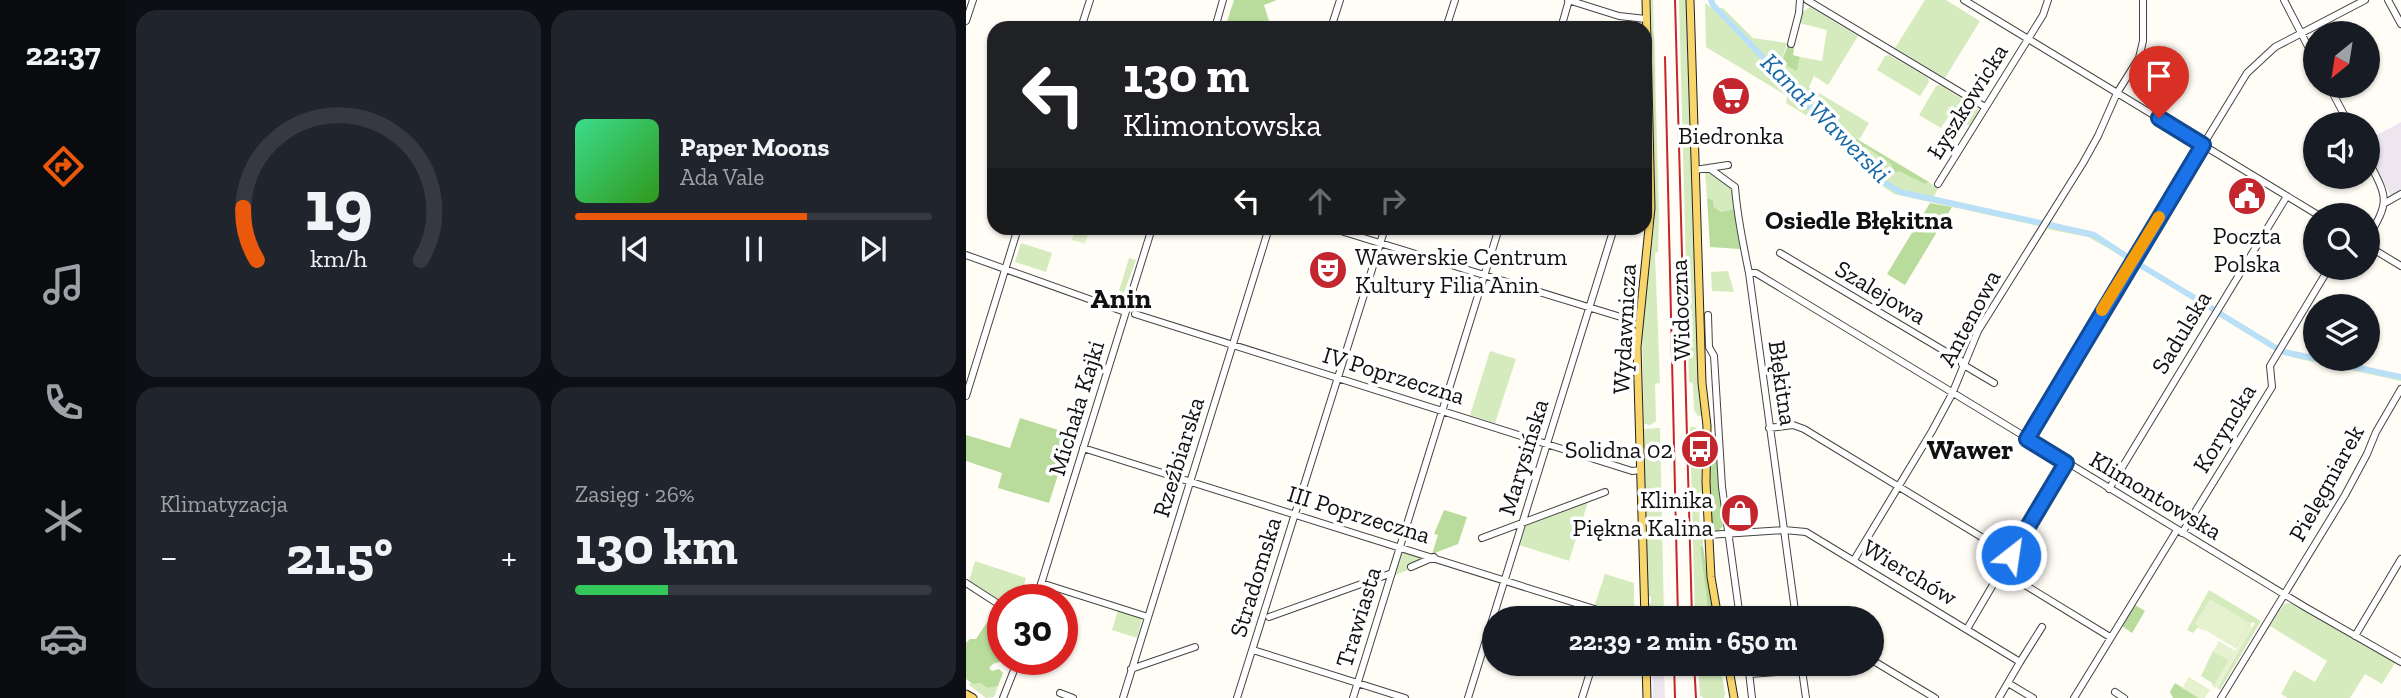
<!DOCTYPE html>
<html lang="pl">
<head>
<meta charset="utf-8">
<style>
  :root { --surface:#171b24; --page:#20242c; --text:#f1f3f6; --muted:#9ea1a6; --line:#363941; --accent:#ea580c }
  body { margin:0; font-family:"Zilla Slab",serif; background:var(--page); color:var(--text); height:100vh; display:flex; flex-direction:column; font-size:26px; white-space:nowrap }
  * { box-sizing:border-box; margin:0 }
  p { font-size:23px; color:var(--muted) }
  .icon { flex:none; width:38px; height:38px; fill:none; stroke:currentColor; stroke-width:2; stroke-linecap:round; stroke-linejoin:round }
  .map { position:relative; flex:1; overflow:hidden }
  .side { display:flex; flex-direction:column; gap:10px; padding:10px; background:#0d0f14; width:840px }
  .side>* { flex:none }
  .banner { position:absolute; left:21px; top:21px; width:665px; height:214px; border-radius:21px; box-shadow:0 2px 5px #0004; background:#202124; color:#fff; overflow:hidden }
  .needle { width:46px; rotate:210deg }
  .fabs { position:absolute; left:1337px; top:21px; display:grid; gap:14px }
  .fabs a { display:grid; place-items:center; width:77px; height:77px; border-radius:50%; background:var(--surface); box-shadow:0 2px 5px #0004; font-size:35px }
  .speed { position:absolute; left:21px; top:584px; display:flex; gap:14px; font-size:35px; font-weight:700; text-align:center }
  .speed>* { display:grid; place-content:center; width:91px; height:91px; border-radius:50%; background:var(--surface); box-shadow:0 2px 5px #0004; line-height:1 }
  .speed .limit { border:10px solid #d22; background:#fff; color:#111 }
  .pin { position:absolute; display:grid; place-items:center; width:60px; height:60px; color:#fff; margin:-72px -30px; border-radius:50% 50% 50% 0; rotate:-45deg; box-shadow:0 0 7px #0007 }
  .pin .icon { rotate:45deg }
  .me { position:absolute; width:77px; margin:-38px; rotate:30deg; stroke-linejoin:round; filter:drop-shadow(0 0 5px #0008) }
  .turn { display:flex; align-items:center; gap:24px; height:147px; padding:0 21px; font-size:32px }
  .turn .icon { width:91px; height:91px; stroke-width:2.5 }
  .turn b { display:block; font-size:49px; line-height:60px }
  .lanes { display:flex; align-items:center; height:66px; padding:0 21px; background:#0003; justify-content:center; gap:35px; direction:ltr }
  .lanes .off { opacity:.35 }
  .big { font-size:52px; font-weight:800; line-height:1.1 }
  .side .tile { flex:1; display:flex; flex-direction:column; justify-content:center; gap:10px; min-width:0; padding:0 24px; border-radius:21px; background:var(--page) }
  .side .dial { align-items:center; gap:0 }
  .dial svg { height:182px; overflow:visible; fill:none; stroke:var(--line); stroke-width:7; stroke-linecap:round; text-anchor:middle }
  .dial text { fill:var(--text); stroke:none }
  .song { display:flex; align-items:center; gap:21px }
  .cover { width:84px; height:84px; border-radius:10px; background:linear-gradient(135deg,hsl(150 70% 55%),hsl(110 70% 35%)) }
  .played { height:7px; border-radius:4px; background:linear-gradient(90deg,var(--accent) 65%,var(--line) 65%) }
  .keys { display:flex; justify-content:space-around; direction:ltr }
  .heat { display:flex; justify-content:space-between; align-items:center; font-size:38px; direction:ltr }
  .charge { height:10px; border-radius:5px; background:linear-gradient(90deg,#34c759 26%,var(--line) 0) }
  .side .tiles { flex:1; display:grid; gap:10px; grid-template-columns:repeat(2,1fr) }
  .trip { position:absolute; left:516px; top:606px; width:402px; height:70px; border-radius:35px; background:var(--surface); box-shadow:0 2px 5px #0004; font-weight:800; line-height:70px; text-align:center }
  main { display:flex; flex:1; min-height:0 }
  .tab-bar { display:flex; flex-direction:column; width:126px; justify-content:space-around; align-items:center; background:#090b0e; color:var(--muted) }
  .tab-bar .icon { width:49px; height:49px }
  .tab-bar .on { color:var(--accent) }
  .tab-bar b { font-size:32px; color:var(--text) }
  .map>svg:first-child { display:block }
</style>
</head>
<body>
<main>
<nav class="tab-bar">
<b>22:37</b>
<svg class="icon on" aria-label="directions" viewBox="0 0 24 24"><path d="M12 3l9 9-9 9-9-9zM9 14v-3h6M13 9l2 2-2 2"/></svg>
<svg class="icon" aria-label="music" viewBox="0 0 24 24"><path d="M9 18V5l10-2v13"/><circle cx="6" cy="18" r="3"/><circle cx="16" cy="16" r="3"/></svg>
<svg class="icon" aria-label="phone" viewBox="0 0 24 24"><path d="M5 4h4l2 5-3 2q2 4 5 5l2-3 5 2v4C11 20 4 13 5 4z"/></svg>
<svg class="icon" aria-label="climate" viewBox="0 0 24 24"><path d="M12 3v18M4 7l16 10M4 17L20 7"/></svg>
<svg class="icon" aria-label="car" viewBox="0 0 24 24"><path d="M5 17H2v-5l4-1 3-4h7l3 4 3 1v5h-3M9 17h6M6 11h13"/><circle cx="7" cy="17" r="2"/><circle cx="17" cy="17" r="2"/></svg>
</nav>
<section class="side">
<div class="tiles">
<div class="tile dial"><svg viewBox="0 0 100 80">
<path d="M14 69A42 42 0 1 1 86 69"/>
<path d="M14 69A42 42 0 0 1 8 46" stroke="#ea580c"/>
<text x="50" y="56" font-size="32" font-weight="700">19</text>
<text x="50" y="72" font-size="11">km/h</text>
</svg></div>
<div class="tile">
<div class="song"><i class="cover"></i><div><b>Paper Moons</b><p>Ada Vale</p></div></div>
<div class="played"></div>
<div class="keys"><svg class="icon" aria-label="previous" viewBox="0 0 24 24"><path d="M18 5L8 12l10 7zM5 5v14"/></svg><svg class="icon" aria-label="pause" viewBox="0 0 24 24"><path d="M8 5v14M16 5v14"/></svg><svg class="icon" aria-label="next" viewBox="0 0 24 24"><path d="M6 5l10 7-10 7zM19 5v14"/></svg></div>
</div>
<div class="tile"><p>Klimatyzacja</p>
<div class="heat"><a>−</a><b class="big">21.5°</b><a>+</a></div>
</div>
<div class="tile"><p>Zasięg · 26%</p><b class="big">130 km</b><div class="charge"></div></div>
</div>
</section>
<div class="map">
<svg width="1435" height="698" viewBox="0 0 1435 698">
  <rect width="100%" height="100%" fill="#fffdf5"/>
  <path fill="#eee6ef" d="M1435 122V190L1425 196 1402 153V140Z
    M686 667H698L699 698H687Z"/>
  <path fill="#d5ebbd" d="M684 0H687L693 216 692 252 689 253 694 383 689 384 690 421 684 425 678 424 676 332 689 217Z
    M713 0H720L727 242 736 415 732 416 728 410 727 383 723 382Z
    M959 0H980L1014 21 979 78 929 48Z
    M739 3 747 9 757 8 787 38 821 43 815 63 831 70 834 57 856 61 861 30 833 23 835 13 844 7 892 36 862 85 848 76 843 87 903 123 893 140 870 126 868 129 888 148 900 147 933 170 959 184 963 182 972 189 967 198 1075 221 1072 226 928 194 906 179 851 122 820 103 821 96 740 47Z
    M923 55 962 78 963 82 954 96 911 70 919 56Z
    M974 85 1012 109 1013 112 1005 127 984 114 975 128 953 115 970 86Z
    M739 171H742L766 186 768 209 755 212 748 207 747 200 741 198Z
    M1085 223 1125 231 1165 256 1163 260 1122 237 1081 229Z
    M55 243 86 253 80 272 49 262Z
    M163 258 170 260 154 303 150 301Z
    M1170 260 1249 308 1246 312 1168 263Z
    M762 271 768 292 746 291 745 272Z
    M1255 312 1311 346 1309 350 1253 315Z
    M1317 350 1330 355 1435 375V381L1329 358 1315 352Z
    M524 351 550 359 529 423 504 415Z
    M724 427H729L733 435 736 492 733 493 734 534H737V546L734 547 743 618H729Z
    M694 428 698 618H683V604L685 603V597L682 596 678 429Z
    M622 502 603 561 553 545 559 526Z
    M436 550 460 558 445 569 429 575Z
    M9 561 60 578 53 600H37V603L3 581Z
    M639 574 668 583V618L628 607Z
    M1243 590 1295 621 1254 690 1251 688 1289 623 1286 622 1270 648 1230 623 1240 632 1232 627 1227 633 1221 630Z
    M1324 603 1429 663 1416 684 1399 674 1384 698H1322L1315 694 1328 670 1349 682 1361 661 1304 626 1318 604Z
    M152 610 176 618 171 638 146 630Z
    M1247 651 1263 660 1247 687 1246 683 1235 676Z
    M732 663H754L759 694 758 698H738L734 696Z
    M5 682 14 683 22 688 32 686 28 697 20 698 3 685Z"/>
  <path fill="#b9dc9c" d="M268 0H311L298 5 303 21 301 28H259Z
    M821 47 828 48 827 55 834 57 831 71 815 63Z
    M869 126 963 182 959 184 933 171 926 174 923 172 926 165 900 147 888 148 868 129Z
    M741 198 747 200 748 207 755 212 768 209 774 249 744 247Z
    M964 203 986 207 939 285 921 274Z
    M54 418 105 434 83 503 32 488 36 473 0 461V435L44 448Z
    M745 449H751L757 526 752 531H749L745 525 743 476Z
    M478 510 501 517 492 544 466 554 472 535 468 534Z
    M737 546 747 618H743L734 547Z
    M1169 605 1179 611 1166 633 1156 626Z
    M29 610 37 615 35 640 38 660 27 664 23 668 26 671 33 669 37 673 32 686 22 688 14 683 7 684 0 679V643L4 639H10Z
    M1209 683 1233 698H1207L1204 692Z"/>
  <path fill="#e6f2cf" d="M110 228H124L119 244 106 240Z
    M1244 599 1284 623 1269 648 1229 624Z
    M1284 625 1287 627 1250 688 1247 687 1263 660 1247 651 1253 641 1269 651Z
    M1223 677 1244 690 1239 698H1233L1216 688Z"/>
  <g fill="none" stroke-linecap="round" stroke-linejoin="round">
    <path stroke="#b9e0f7" stroke-width="6" d="M745 0 747 5 913 179 934 192 1075 223
      M1084 225 1128 235 1163 258
      M1169 262 1247 309
      M1253 313 1310 348
      M1318 352 1435 377"/>
    <defs>
      <path id="minor" d="M602 0 653 16 680 19
        M841 0 1019 107
        M998 0 1352 215
        M1318 0 1349 60
        M1422 0 1435 24
        M0 21 7 0
        M115 28 124 0
        M249 28 257 0
        M365 28 374 0
        M480 28 489 0
        M595 28 603 0
        M825 44 833 13 834 0
        M1363 86 1383 124
        M1402 160C1422 199 1424 200 1402 238
        M743 168 769 187C771 216 777 244 783 273L830 618
        M729 170 762 165
        M972 184 1077 15 1082 0
        M1419 203 1435 194
        M365 228 658 318
        M1402 246 1435 266
        M814 253 997 362
        M0 255 159 312
        M783 273H790L1339 607 1435 662
        M169 314 666 471 675 470
        M742 315 743 347 748 356 756 487 774 618
        M996 364 1028 383
        M0 396 52 228
        M803 428 827 425 838 429 1045 555
        M1061 439 1146 294 1281 73 1309 47 1399 0
        M117 448 657 618
        M1143 489 1321 196
        M1216 533 1306 387 1304 366 1363 268
        M742 535 818 530 840 532 1054 662 1033 698
        M516 538 639 492
        M888 560 966 431 986 394 1012 331 1117 163 1132 136 1151 93 1173 58 1177 41V0
        M445 567 468 557
        M1036 571 1144 637
        M0 583 37 607
        M75 583 182 617
        M70 600 186 228
        M303 617 426 573
        M1001 629 1099 462
        M1389 636 1435 559
        M287 650 439 698
        M906 660 969 698
        M1054 662 1076 627
        M782 663 786 698
        M835 663 840 698
        M165 669 229 647
        M784 674 836 670
        M1042 683 1067 698
        M1149 692 1158 698
        M94 693 107 698
        M37 698 52 660
        M157 698 303 228
        M271 698 419 228
        M387 698 533 228
        M502 698 648 228
        M616 698 627 663
        M1108 698 1211 530
        M1255 698 1379 495 1401 454 1410 432 1435 389"/>
      <path id="major" d="M724 0 736 383 741 426 740 482 745 577 752 618
        M679 618 671 347 685 208 680 0
        M680 663 681 698
        M762 663 768 698
        M0 694 7 698"/>
    </defs>
    <use href="#minor" stroke="#444" stroke-width="8"/>
    <use href="#major" stroke="#222" stroke-width="9"/>
    <use href="#minor" stroke="#fff" stroke-width="6"/>
    <use href="#major" stroke="#f9d66b" stroke-width="7"/>
    <path stroke="#c4262e" stroke-width="2" d="M709 0 726 618
      M699 57 712 618
      M708 663 709 698
      M728 663 730 698"/>
  </g>
  <g fill="none" stroke-linecap="round" stroke-linejoin="round">
    <defs>
      <path id="route" d="M1045 555 1100 463 1061 439 1237 145 1193 118"/>
    </defs>
    <use href="#route" stroke="#114b97" stroke-width="18"/>
    <use href="#route" stroke="#1a73e8" stroke-width="12"/>
    <path stroke="#f59e0b" stroke-width="12" d="M1136 310 1193 217"/>
  </g>
  <defs>
    <symbol id="supermarket-disc" viewBox="-11 -11 22 22"><circle r="9.5" fill="#c4262e" stroke="#fff"/><path d="M-6-5.5h2.5l.6 2H6L4.5 2H-2.5L-4.4-4H-6ZM-1.5 3.2a1.3 1.3 0 1 0 .1 0ZM3 3.2a1.3 1.3 0 1 0 .1 0Z" fill="#fff"/></symbol>
    <symbol id="civic-disc" viewBox="-11 -11 22 22"><circle r="9.5" fill="#c4262e" stroke="#fff"/><path d="M-.6-6.5H3V-4.5H.6V-3L4-1V1h2V6H-6V1h2V-1L-.6-3ZM-1.2 2.5V6h2.4V2.5Z" fill="#fff"/></symbol>
    <symbol id="theatre-disc" viewBox="-11 -11 22 22"><circle r="9.5" fill="#c4262e" stroke="#fff"/><path d="M-5-5.5Q0-4 5-5.5V0Q5 5 0 6Q-5 5-5 0ZM-3.3-2.5H-1v1.5H-3.3ZM1-2.5H3.3v1.5H1ZM-2.8 1Q0 5.5 2.8 1Z" fill="#fff"/></symbol>
    <symbol id="bus-disc" viewBox="-11 -11 22 22"><circle r="9.5" fill="#c4262e" stroke="#fff"/><path d="M-5-6H5V4H4V6H2V4H-2V6H-4V4H-5ZM-3.5-4V0h7V-4ZM-3.5 1.2v1.5H-2V1.2ZM2 1.2v1.5H3.5V1.2Z" fill="#fff"/></symbol>
    <symbol id="shop-disc" viewBox="-11 -11 22 22"><circle r="9.5" fill="#c4262e" stroke="#fff"/><path d="M-5-2.5h2.3a2.7 3.5 0 0 1 5.4 0H5L5.5 6h-11ZM-1.5-2.5h3a1.5 2.3 0 0 0-3 0Z" fill="#fff"/></symbol>
  </defs>
  <g fill-rule="evenodd">
    <use href="#supermarket-disc" x="743" y="74" width="44" height="44"/>
    <use href="#civic-disc" x="1259" y="174" width="44" height="44"/>
    <use href="#theatre-disc" x="340" y="248" width="44" height="44"/>
    <use href="#bus-disc" x="712" y="427" width="44" height="44"/>
    <use href="#shop-disc" x="752" y="491" width="44" height="44"/>
  </g>
  <g text-anchor="middle" dominant-baseline="central" stroke-width="7" stroke-linejoin="round" paint-order="stroke">
    <g font-size="24" fill="#111" stroke="#fff">
      <text transform="translate(1001 101) rotate(-58)">Łyszkowicka</text>
      <text transform="translate(915 292) rotate(31)">Szalejowa</text>
      <text transform="translate(714 310) rotate(-92)">Widoczna</text>
      <text transform="translate(1003 318) rotate(-62)">Antenowa</text>
      <text transform="translate(658 329) rotate(-87)">Wydawnicza</text>
      <text transform="translate(1215 332) rotate(-59)">Sadulska</text>
      <text transform="translate(428 375) rotate(17)">IV Poprzeczna</text>
      <text transform="translate(817 383) rotate(82)">Błękitna</text>
      <text transform="translate(110 408) rotate(-73)">Michała Kajki</text>
      <text transform="translate(1258 428) rotate(-59)">Koryncka</text>
      <text transform="translate(212 457) rotate(-73)">Rzeźbiarska</text>
      <text transform="translate(557 457) rotate(-73)">Marysińska</text>
      <text transform="translate(1360 483) rotate(-61)">Pielęgniarek</text>
      <text transform="translate(1190 495) rotate(31)">Klimontowska</text>
      <text transform="translate(393 514) rotate(17)">III Poprzeczna</text>
      <text transform="translate(944 572) rotate(31)">Wierchów</text>
      <text transform="translate(289 577) rotate(-73)">Stradomska</text>
      <text transform="translate(392 617) rotate(-73)">Trawiasta</text>
    </g>
    <g font-size="24" fill="#111" stroke="#fff">
      <text x="765" y="135">Biedronka</text>
      <text x="1281" y="235">Poczta<tspan x="1281" dy="28">Polska</tspan></text>
      <text x="389" y="256" text-anchor="start">Wawerskie Centrum<tspan x="389" dy="28">Kultury Filia Anin</tspan></text>
      <text x="707" y="449" text-anchor="end">Solidna 02</text>
      <text x="747" y="499" text-anchor="end">Klinika<tspan x="747" dy="28">Piękna Kalina</tspan></text>
    </g>
    <g font-size="26" font-style="italic" fill="#1768a6" stroke="#fff">
      <text transform="translate(860 118) rotate(45)">Kanał Wawerski</text>
    </g>
    <g font-size="26" font-weight="bold" fill="#111" stroke="#fff">
      <text x="893" y="220">Osiedle Błękitna</text>
    </g>
    <g font-size="28" font-weight="bold" fill="#111" stroke="#fff">
      <text x="155" y="298">Anin</text>
      <text x="1004" y="449">Wawer</text>
    </g>
  </g>
</svg>
<div class="fabs">
<a><svg class="needle" viewBox="-14 -14 28 28"><path d="M0-13l5 13h-10z" fill="#e53935"/><path d="M0 13l5-13h-10z" fill="#9ea1a6"/></svg></a>
<a><svg class="icon" aria-label="sound" viewBox="0 0 24 24"><path d="M4 9h4l5-4v14l-5-4H4zM17 9q2 3 0 6"/></svg></a>
<a><svg class="icon" aria-label="search" viewBox="0 0 24 24"><circle cx="10" cy="10" r="6"/><path d="M15 15l6 6"/></svg></a>
<a><svg class="icon" aria-label="layers" viewBox="0 0 24 24"><path d="M12 4l9 5-9 5-9-5zM3 14l9 5 9-5"/></svg></a>
</div>
<div class="speed"><div class="limit">30</div></div>
<div class="pin" style="left:1193px;top:118px;background:#d93025"><svg class="icon" aria-label="arrive" viewBox="0 0 24 24"><path d="M6 21V4h12l-3 4 3 4H6"/></svg></div>
<svg class="me" style="left:1045px;top:555px" viewBox="-20 -20 40 40"><circle r="17" fill="#1a73e8" stroke="#fff" stroke-width="3"/><path d="M0-11L8 9 0 5-8 9z" fill="#fff"/></svg>
<div class="trip">22:39 · 2 min · 650 m</div>
<div class="banner">
<div class="turn"><svg class="icon" aria-label="left" viewBox="0 0 24 24"><path d="M17 20v-9H6M10 6l-5 5 5 5"/></svg><div><b>130 m</b>Klimontowska</div></div>
<div class="lanes"><svg class="icon" aria-label="left" viewBox="0 0 24 24"><path d="M17 20v-9H6M10 6l-5 5 5 5"/></svg><svg class="icon off" aria-label="ahead" viewBox="0 0 24 24"><path d="M12 20V5M6 11l6-6 6 6"/></svg><svg class="icon off" aria-label="right" viewBox="0 0 24 24"><path d="M7 20v-9h11M14 6l5 5-5 5"/></svg></div>
</div>
</div>
</main>
</body>
</html>
